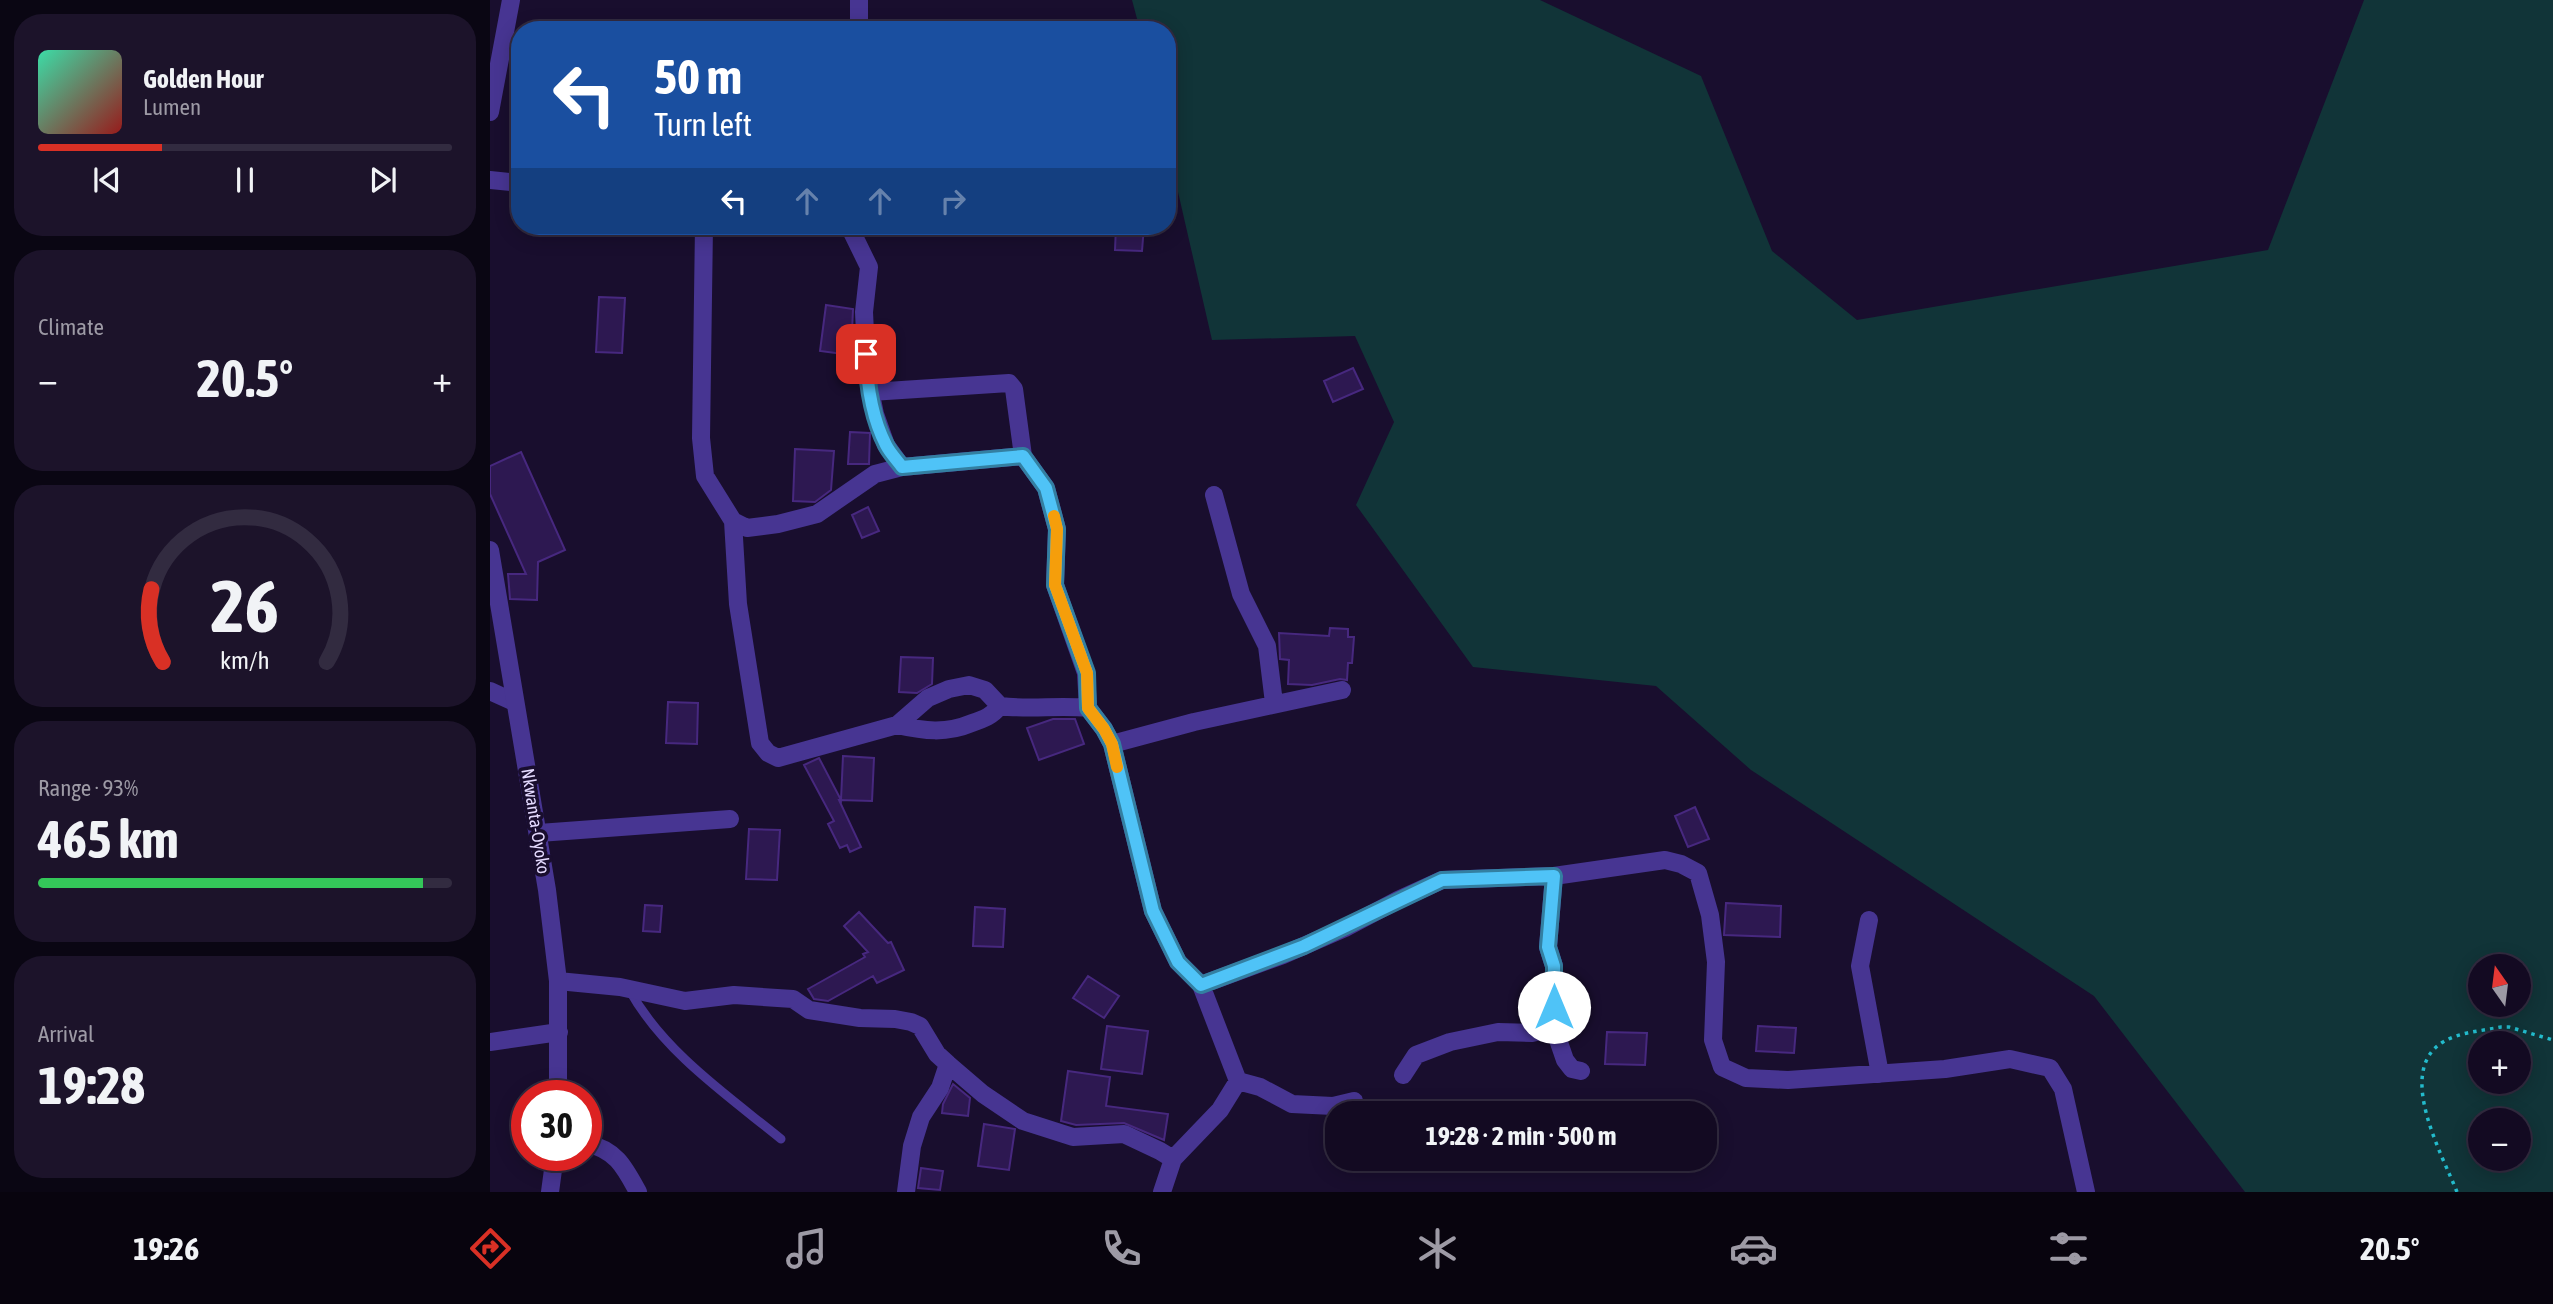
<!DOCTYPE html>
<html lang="en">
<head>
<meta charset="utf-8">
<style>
  :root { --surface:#130a22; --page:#1c132a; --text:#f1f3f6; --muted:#9d9aa5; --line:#322b40; --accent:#d93025 }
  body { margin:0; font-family:"Asap Condensed",sans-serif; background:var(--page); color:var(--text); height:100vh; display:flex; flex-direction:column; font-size:26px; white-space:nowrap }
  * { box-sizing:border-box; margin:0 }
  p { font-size:23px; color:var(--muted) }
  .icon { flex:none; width:38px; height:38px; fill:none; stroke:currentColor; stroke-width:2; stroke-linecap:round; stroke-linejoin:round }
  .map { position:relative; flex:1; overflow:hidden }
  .side { display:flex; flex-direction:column; gap:14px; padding:14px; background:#0a0613; width:490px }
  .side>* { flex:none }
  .banner { position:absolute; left:21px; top:21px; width:665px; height:214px; border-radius:28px; box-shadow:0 4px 18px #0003,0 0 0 2px var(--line); background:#1a4fa0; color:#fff; overflow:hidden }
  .needle { width:46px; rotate:346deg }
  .controls { position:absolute; left:1978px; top:954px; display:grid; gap:14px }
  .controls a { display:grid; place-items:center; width:63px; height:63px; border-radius:50%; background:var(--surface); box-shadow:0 4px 18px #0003,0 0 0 2px var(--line); font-size:35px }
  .speed { position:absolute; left:21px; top:1080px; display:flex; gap:14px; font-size:35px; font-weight:700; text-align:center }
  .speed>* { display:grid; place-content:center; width:91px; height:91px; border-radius:50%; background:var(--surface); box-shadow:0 4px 18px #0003,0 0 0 2px var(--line); line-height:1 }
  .speed .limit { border:10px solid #d22; background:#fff; color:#111 }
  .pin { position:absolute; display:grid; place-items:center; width:60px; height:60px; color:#fff; margin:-30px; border-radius:14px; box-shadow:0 4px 10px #0006 }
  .me { position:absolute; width:77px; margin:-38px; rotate:0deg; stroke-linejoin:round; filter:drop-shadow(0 0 5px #0008) }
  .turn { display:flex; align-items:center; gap:24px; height:147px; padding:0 28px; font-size:32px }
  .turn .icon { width:91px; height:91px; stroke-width:2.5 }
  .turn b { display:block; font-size:49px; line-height:60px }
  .lanes { display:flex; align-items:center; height:66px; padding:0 28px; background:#0003; justify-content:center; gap:35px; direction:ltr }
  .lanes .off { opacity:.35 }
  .big { font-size:52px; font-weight:700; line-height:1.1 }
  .side .card { flex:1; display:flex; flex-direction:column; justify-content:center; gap:10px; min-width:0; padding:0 24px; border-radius:28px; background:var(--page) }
  .side .dial { align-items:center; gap:0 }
  .dial svg { height:182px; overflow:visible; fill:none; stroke:var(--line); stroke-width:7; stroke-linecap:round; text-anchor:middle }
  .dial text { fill:var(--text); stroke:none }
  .song { display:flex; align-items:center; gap:21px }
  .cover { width:84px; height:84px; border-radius:10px; background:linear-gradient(135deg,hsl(160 70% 55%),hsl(0 70% 35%)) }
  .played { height:7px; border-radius:4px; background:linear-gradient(90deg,var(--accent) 30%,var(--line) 30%) }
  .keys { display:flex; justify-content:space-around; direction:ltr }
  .heat { display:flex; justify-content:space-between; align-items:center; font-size:38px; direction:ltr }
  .charge { height:10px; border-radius:5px; background:linear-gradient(90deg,#34c759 93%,var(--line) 0) }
  .trip { position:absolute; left:835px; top:1101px; width:392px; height:70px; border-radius:28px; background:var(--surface); box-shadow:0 4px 18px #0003,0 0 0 2px var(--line); font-weight:700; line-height:70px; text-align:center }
  .dock { display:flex; height:112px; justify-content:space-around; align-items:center; background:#08040e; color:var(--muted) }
  .dock .icon { width:49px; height:49px }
  .dock .on { color:var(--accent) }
  .dock b { font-size:32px; color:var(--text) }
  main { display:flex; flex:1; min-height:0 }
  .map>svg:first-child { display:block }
</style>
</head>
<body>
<main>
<section class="side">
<div class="card">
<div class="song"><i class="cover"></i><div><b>Golden Hour</b><p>Lumen</p></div></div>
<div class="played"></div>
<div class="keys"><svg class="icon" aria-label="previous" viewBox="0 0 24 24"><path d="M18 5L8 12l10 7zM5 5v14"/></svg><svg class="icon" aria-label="pause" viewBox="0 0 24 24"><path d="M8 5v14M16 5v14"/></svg><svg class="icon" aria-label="next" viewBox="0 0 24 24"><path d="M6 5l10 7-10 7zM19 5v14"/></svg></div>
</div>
<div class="card"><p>Climate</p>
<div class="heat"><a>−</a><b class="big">20.5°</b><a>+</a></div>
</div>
<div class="card dial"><svg viewBox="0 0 100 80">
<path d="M14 69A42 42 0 1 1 86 69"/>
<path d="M14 69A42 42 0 0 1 9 37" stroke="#d93025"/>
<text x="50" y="56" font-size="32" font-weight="700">26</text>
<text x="50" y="72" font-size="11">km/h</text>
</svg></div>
<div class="card"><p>Range · 93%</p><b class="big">465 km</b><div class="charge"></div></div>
<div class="card"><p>Arrival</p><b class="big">19:28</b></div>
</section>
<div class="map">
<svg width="2063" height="1192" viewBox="0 0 2063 1192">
  <rect width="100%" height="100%" fill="#190e2e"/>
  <path fill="#113438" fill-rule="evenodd" d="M642 0H1050L1211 76 1282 251 1367 320 1778 250 1874 0H2063V1192H1755L1604 996 1261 770 1166 686 983 667 866 505 904 422 865 336 722 340 677 144V30H650ZM1990 966H2028V1004H1990ZM1990 1043H2028V1082H1990ZM1990 1120H2028V1158H1990Z"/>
  <path fill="#2d1851" stroke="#47287f" stroke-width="2" d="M626 226H654L652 251 625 250Z
    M109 297 135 298 132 353 106 352Z
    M336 305 363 309 361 355 330 351Z
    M863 368 873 389 843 402 834 381Z
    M360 432 380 433 379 464H358Z
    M305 449 344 451 341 490 325 502 303 501Z
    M31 452 75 550 48 562 47 600 20 599 18 574H36L0 494V466Z
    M378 507 389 531 372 538 362 515Z
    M840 628 858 629V637H864L862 663H858L857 680 850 679 822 685 798 684 799 660 790 659 789 633 839 636Z
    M411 657 443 658 442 684 427 693 409 692Z
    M178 702 208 703 207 744 176 743Z
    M563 719H585L594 744 549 760 537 728Z
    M353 756 384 758 382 801 349 800 371 847 360 852 357 845 350 848 338 824 344 821 314 765 329 758 351 800Z
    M1205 807 1219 839 1198 847 1185 816Z
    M259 829 290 830 287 880 256 879Z
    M1236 903 1291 906 1290 937 1234 935Z
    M155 905 172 906 170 932 153 931Z
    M485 907 515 909 513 947 483 946Z
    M369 912 398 943 401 942 414 970 387 983 383 976 338 1001 324 999 318 989 375 957 373 954 378 952 354 926Z
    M598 976 629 996 614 1018 583 998Z
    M617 1026 658 1031 652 1074 611 1069Z
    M1268 1026 1306 1028 1304 1053 1266 1051Z
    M1117 1032 1157 1033 1155 1065 1115 1064Z
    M578 1071 620 1077 616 1106 678 1114 674 1140 634 1123 586 1125 571 1121Z
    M463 1084 480 1098 478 1116 452 1113 453 1104Z
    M494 1124 525 1129 519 1170 488 1166Z
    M431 1168 453 1171 450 1190 428 1188Z"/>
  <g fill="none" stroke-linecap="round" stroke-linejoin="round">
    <path stroke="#23bbcc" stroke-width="3.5" stroke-dasharray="3.5 5" stroke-linecap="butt" d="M1967 1192C1952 1154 1905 1071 1953 1042 1969 1032 1992 1031 2011 1027H2019L2063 1040"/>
    <path stroke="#473592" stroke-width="9" d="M140 991C174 1052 237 1095 291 1139"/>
    <path stroke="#473592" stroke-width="18" d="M369 30V0
      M0 180 30 183
      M214 226 211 438 215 476 243 521 248 604 270 743 278 753 288 758 407 725 438 698 459 689 479 685 495 690 510 706C539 710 568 705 598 708L614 729 622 744 663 911 688 962 711 985 748 1081 730 1110 683 1159 672 1192
      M359 226 379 267 374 312 377 375 385 414 396 445 412 467
      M381 392 519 383 524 389 533 456 556 488 567 529 565 585 596 673 598 708
      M724 495 751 594 777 646 784 703
      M243 521 257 528 288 524 327 514 385 474 412 467 533 456
      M0 691 24 702
      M407 725C434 731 456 734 482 723 494 719 502 716 510 706
      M622 744 704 722 852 690
      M49 833 240 819
      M1064 876 1058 947 1064 966V1028L1075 1060 1082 1069 1091 1071
      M1379 920 1370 966 1390 1074
      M68 981 130 987 195 1001 244 995 303 999 319 1010 370 1018 405 1019 421 1022 430 1026 447 1054 458 1064 493 1094 533 1121 583 1137 634 1134 670 1151 683 1159
      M711 985 793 955 855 928 908 900 952 880 1064 876 1175 860 1191 864 1208 873 1220 915 1226 962 1223 1040 1232 1067 1256 1078 1298 1080 1455 1069 1520 1059 1560 1068 1573 1089 1596 1192
      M0 1042 69 1032
      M913 1075 926 1055 960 1042 1008 1032 1042 1033 1064 1028
      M748 1081 770 1087 802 1104 843 1106 864 1101
      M96 1143C126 1150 134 1166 148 1192
      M416 1192 422 1146 431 1117 450 1088 458 1064"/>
    <path stroke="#473592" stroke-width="18" d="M0 112 21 0
      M0 550 57 890 68 981V1096
      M60 1192 65 1155"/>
  </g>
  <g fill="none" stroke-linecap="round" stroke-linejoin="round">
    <defs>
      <path id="route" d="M376 354C377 384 382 418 396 445 400 453 407 460 412 467L533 456 556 488 567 529 565 585 597 673 598 708 614 729 622 744 663 911 688 962 711 985 814 946 952 880 1064 876 1058 947 1064 966V1007"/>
    </defs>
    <use href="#route" stroke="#337fa1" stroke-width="18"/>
    <use href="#route" stroke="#4fc3f7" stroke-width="12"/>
    <path stroke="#f59e0b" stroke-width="12" d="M564 516 567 529 565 585 597 673 598 708 614 729 622 744 627 767"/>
  </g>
  <g text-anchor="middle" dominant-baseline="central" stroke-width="7" stroke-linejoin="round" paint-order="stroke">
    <g font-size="18" fill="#e5dbff" stroke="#190e2e">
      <text transform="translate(46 821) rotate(81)">Nkwanta-Oyoko</text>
    </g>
  </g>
</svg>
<div class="controls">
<a><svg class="needle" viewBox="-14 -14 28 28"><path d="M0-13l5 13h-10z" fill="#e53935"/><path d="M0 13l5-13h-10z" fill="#9d9aa5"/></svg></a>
<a>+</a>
<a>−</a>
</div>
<div class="speed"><div class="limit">30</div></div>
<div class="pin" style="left:376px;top:354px;background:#d93025"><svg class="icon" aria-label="arrive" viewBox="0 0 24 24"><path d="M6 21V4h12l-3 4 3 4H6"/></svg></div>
<svg class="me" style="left:1064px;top:1007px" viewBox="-20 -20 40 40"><circle r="19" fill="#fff"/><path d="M0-13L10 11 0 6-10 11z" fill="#4fc3f7"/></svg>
<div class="trip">19:28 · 2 min · 500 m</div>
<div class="banner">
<div class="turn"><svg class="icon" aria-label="left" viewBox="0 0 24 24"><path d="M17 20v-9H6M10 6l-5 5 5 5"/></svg><div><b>50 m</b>Turn left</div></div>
<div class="lanes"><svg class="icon" aria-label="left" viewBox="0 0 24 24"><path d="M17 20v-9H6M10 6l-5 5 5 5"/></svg><svg class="icon off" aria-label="ahead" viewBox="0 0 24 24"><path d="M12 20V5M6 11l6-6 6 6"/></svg><svg class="icon off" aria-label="ahead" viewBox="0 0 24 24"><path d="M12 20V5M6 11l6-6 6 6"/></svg><svg class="icon off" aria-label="right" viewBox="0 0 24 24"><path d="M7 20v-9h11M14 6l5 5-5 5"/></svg></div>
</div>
</div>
</main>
<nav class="dock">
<b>19:26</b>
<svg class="icon on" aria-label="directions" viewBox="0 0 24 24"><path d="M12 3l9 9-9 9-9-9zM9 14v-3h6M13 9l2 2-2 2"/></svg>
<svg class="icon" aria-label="music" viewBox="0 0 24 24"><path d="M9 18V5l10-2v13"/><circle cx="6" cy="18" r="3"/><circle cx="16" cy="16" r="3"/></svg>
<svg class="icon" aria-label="phone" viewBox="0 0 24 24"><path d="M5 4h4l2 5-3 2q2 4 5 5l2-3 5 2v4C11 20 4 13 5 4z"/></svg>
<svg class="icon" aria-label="climate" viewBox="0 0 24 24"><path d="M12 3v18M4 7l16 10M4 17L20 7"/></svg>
<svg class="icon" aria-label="car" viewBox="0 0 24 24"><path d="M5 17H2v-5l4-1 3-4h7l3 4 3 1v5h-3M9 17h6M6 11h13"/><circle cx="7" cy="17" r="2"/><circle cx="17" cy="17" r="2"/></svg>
<svg class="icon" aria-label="filters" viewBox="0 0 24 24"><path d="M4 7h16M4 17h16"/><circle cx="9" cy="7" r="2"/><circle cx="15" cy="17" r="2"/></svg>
<b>20.5°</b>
</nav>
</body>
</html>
